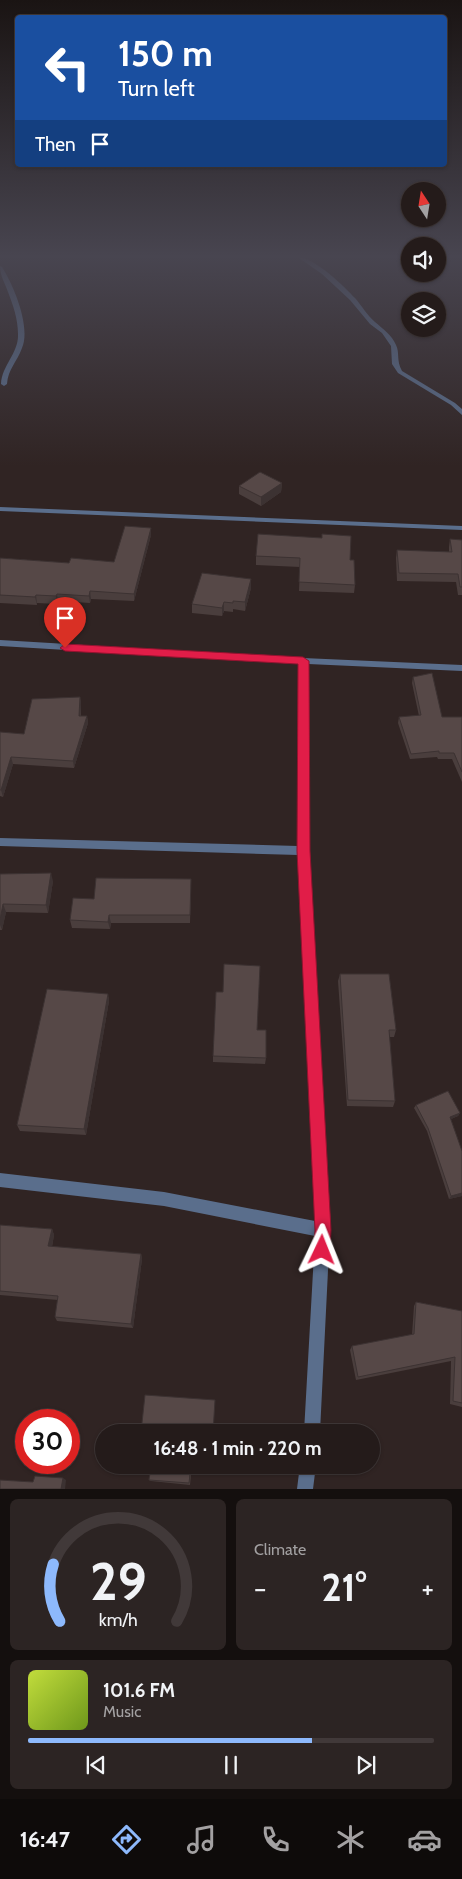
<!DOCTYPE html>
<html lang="en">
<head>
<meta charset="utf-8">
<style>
  :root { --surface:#241b1a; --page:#2c2423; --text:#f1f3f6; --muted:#a3a1a2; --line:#413939; --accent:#8db9fc }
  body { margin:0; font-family:Cabin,sans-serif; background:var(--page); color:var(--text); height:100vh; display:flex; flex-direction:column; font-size:19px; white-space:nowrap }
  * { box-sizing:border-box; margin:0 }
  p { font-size:16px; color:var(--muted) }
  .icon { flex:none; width:28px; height:28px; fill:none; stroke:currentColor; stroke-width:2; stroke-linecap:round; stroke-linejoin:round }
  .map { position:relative; height:1489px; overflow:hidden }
  .panel { display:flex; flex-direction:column; gap:10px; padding:10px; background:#140f0e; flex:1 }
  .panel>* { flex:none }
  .top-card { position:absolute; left:15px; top:15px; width:432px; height:152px; border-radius:5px; box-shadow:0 1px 4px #0004,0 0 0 1px var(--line); background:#1a4fa0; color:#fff; overflow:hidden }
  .needle { width:32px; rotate:348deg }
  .controls { position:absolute; left:401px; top:182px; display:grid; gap:10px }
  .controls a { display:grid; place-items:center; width:45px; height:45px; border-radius:50%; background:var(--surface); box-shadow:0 1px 4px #0004,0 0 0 1px var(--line); font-size:25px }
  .speed { position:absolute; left:15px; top:1409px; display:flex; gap:10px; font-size:25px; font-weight:700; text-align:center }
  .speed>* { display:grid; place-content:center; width:65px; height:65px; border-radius:50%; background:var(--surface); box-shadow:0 1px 4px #0004,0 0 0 1px var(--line); line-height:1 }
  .speed .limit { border:8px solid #d22; background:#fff; color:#111 }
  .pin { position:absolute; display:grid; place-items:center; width:42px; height:42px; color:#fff; margin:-51px -21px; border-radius:50% 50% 50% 0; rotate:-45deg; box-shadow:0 0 5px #0007 }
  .pin .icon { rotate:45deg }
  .me { position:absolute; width:55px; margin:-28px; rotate:2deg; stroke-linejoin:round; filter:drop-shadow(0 0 4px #0008) }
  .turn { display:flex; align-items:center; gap:18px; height:105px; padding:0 20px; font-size:22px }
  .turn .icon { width:65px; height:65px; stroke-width:2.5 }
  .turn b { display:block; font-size:35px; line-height:42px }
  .then { display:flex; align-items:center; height:48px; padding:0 20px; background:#0003; gap:10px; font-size:19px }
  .big { font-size:38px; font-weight:700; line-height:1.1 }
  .panel .tile { flex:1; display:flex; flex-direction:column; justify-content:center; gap:8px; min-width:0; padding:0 18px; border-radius:8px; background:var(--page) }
  .panel .dial { align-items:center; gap:0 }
  .dial svg { height:130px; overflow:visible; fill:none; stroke:var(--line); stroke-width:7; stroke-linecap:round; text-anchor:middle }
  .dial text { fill:var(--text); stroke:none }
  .song { display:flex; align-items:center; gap:15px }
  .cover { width:60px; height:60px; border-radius:8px; background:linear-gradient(135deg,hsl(70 70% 55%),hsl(80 70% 35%)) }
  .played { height:5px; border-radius:2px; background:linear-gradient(90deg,var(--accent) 70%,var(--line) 70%) }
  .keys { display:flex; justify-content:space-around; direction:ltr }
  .heat { display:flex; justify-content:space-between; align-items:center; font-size:28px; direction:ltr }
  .panel .tiles { flex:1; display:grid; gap:10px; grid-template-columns:1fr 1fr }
  .tile:last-child { grid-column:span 2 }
  .trip { position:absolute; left:95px; top:1424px; width:285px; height:50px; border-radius:25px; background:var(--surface); box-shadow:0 1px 4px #0004,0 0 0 1px var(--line); font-weight:700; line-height:50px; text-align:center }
  .tabs { display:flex; height:80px; justify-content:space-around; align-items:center; background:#0e0b0a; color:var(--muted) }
  .tabs .icon { width:35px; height:35px }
  .tabs .current { color:var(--accent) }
  .tabs b { font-size:22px; color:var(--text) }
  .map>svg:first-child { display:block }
</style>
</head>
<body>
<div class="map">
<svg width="462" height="1489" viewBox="0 0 462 1489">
  <rect width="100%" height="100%" fill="#302423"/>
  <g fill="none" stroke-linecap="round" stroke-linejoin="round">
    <path fill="#5a6e8c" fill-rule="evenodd" d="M299 258C313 256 345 287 355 298 362 306 367 315 375 322 383 329 392 335 396 345 400 353 396 360 402 371L455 403 462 409V415L451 405 398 373 392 364 391 346 382 333 370 324 350 300 322 274Z
      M0 266 2 267C14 286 31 327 22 348 17 362 8 369 7 384L4 386 1 384C2 365 19 353 18 334 18 319 13 305 8 292 5 283 0 276 0 266Z
      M0 507 462 526V530L0 511Z
      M0 640 303 658 462 665V671L308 664V851L330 1230 320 1432H304L315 1236 164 1206 0 1187V1173L164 1192 315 1221 298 855 0 846V838L298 846V664L0 646Z
      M300 1465H316L313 1489H297Z"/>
  </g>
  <path fill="#4a3e3d" d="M282 483 281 492 261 506 239 494V486Z
    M151 535 134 601 91 599 90 603 58 601 57 604 37 603V605L0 603V556V558L69 563 114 562Z
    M450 539 462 540V612V595H458L456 582 397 581 396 558 397 550 449 552V547Z
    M256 556 350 560 355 585 354 593 299 591 300 567 256 565Z
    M251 588 245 611 233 609V612L224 611 222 616 192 613V604Z
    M413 677 442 717H462V782L452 759H438L437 757 410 759 398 723 399 717 419 716 412 683Z
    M80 697 81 704V716H87L88 723 74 768 13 764 3 797 0 796V732L24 734Z
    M0 874 53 881 48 913 6 912 2 930H0Z
    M191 887 190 923H111L110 929 72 928 70 920 94 899Z
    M340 974 396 1030 394 1037H389L395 1101 393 1107 347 1106 338 981Z
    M108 994 109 1001 86 1135 20 1131 17 1125Z
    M257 1030 266 1058 265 1064 213 1062V1056Z
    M416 1105 460 1113 458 1116 451 1119 462 1196 449 1199 427 1131 414 1108Z
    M0 1225 52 1229 54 1235 52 1247 141 1254 142 1259 133 1328 57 1321 55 1317 58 1300 0 1295Z
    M416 1302 462 1311V1407L450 1404 451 1361 356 1380 350 1350 352 1346 412 1335 414 1306Z
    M192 1465 190 1485 151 1481 149 1480Z"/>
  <path fill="#3c3232" d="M282 483 281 492 261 506V497Z
    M151 528V535L134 601V594Z
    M251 579V588L245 611V602Z
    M90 591 91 599 90 603 89 596Z
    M57 594 58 601 57 604 56 596Z
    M36 595 37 603V605L35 597Z
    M224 602V611L222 616V608Z
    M80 697 81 704 80 723 79 716Z
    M87 716 88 723 74 768 73 761Z
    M11 757 13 764 3 797 1 790Z
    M51 873 53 881 48 913 46 905Z
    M3 904 6 912 2 930 0 925V920Z
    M109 915 111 923 110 929 108 922Z
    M108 994 109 1001 86 1135 84 1129Z
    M460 1113 458 1116 449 1120 450 1117Z
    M462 1193V1196L449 1199 451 1196Z
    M52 1229 54 1235 51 1251 48 1246Z
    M141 1254 142 1259 133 1328 131 1324Z
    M63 1478 66 1480 65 1489H61Z"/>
  <path fill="#564847" stroke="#3c3232" d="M260 472 282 483 261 497 239 486Z
    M125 526 151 528 134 594 90 591 89 596 57 594 56 596 36 595 35 597 0 595V558L69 563 71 558 114 562Z
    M258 534 322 538V534L351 536 350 560H354L355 585 299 582 300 558 256 556Z
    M450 539 462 540V587H460L458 574 399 573 397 550 452 552Z
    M202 573 251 579 245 602 233 601V603L224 602 222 608 192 604Z
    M432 673 442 717H462V772L454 753H439V751L411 754 399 717 421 715 413 677Z
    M80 697 79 716H87L73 761 11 757 1 790H0V732L24 734 32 699Z
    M51 873 46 905 3 904 0 920V874Z
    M96 878 191 879 190 915H109L108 922 70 920 73 898 94 899Z
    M224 964 260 966 257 1030H266V1058L213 1056 216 992H223Z
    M340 974H389L396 1030H389L395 1101 348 1100Z
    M47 989 108 994 84 1129 17 1125Z
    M448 1091 460 1113 450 1117 462 1151V1193L451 1196 428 1128 416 1105Z
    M0 1225 52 1229 48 1246 141 1254 131 1324 55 1317 58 1296 0 1291Z
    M416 1302 462 1311V1403L453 1401 455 1357 358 1377 352 1346 414 1334Z
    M145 1395 215 1400 213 1432H141Z
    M151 1465H191L189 1483 149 1480Z
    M35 1476 63 1478 61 1489H0V1480L33 1482Z"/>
  <linearGradient id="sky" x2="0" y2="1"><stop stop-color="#1a1413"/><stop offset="0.55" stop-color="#484550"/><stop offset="1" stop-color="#484550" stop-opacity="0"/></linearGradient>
  <rect width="462" height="466" fill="url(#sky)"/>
  <path fill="#e11d48" stroke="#92132f" d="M65 644 303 657 309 661 310 851 331 1230 330 1250 328 1256 322 1258 316 1256 314 1250 315 1230 297 851 298 664 65 651 60 648Z"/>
</svg>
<div class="controls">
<a><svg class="needle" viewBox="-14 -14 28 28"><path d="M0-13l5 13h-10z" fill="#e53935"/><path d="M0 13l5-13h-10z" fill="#a3a1a2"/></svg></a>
<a><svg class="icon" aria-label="sound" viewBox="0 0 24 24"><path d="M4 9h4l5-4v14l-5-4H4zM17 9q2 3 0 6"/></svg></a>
<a><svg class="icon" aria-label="layers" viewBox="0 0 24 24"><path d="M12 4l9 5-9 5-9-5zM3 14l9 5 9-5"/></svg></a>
</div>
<div class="speed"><div class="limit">30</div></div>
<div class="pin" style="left:65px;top:648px;background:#d93025"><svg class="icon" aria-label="arrive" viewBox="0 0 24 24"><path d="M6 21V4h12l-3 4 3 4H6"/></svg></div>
<svg class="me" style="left:322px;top:1250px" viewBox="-20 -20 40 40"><path d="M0-17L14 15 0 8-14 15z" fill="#e11d48" stroke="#fff" stroke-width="4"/></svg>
<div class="trip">16:48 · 1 min · 220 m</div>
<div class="top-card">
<div class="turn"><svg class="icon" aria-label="left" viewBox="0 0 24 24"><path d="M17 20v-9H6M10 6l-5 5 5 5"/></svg><div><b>150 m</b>Turn left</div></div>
<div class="then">Then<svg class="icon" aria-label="arrive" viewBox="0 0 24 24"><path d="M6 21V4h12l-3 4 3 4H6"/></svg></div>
</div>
</div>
<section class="panel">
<div class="tiles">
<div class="tile dial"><svg viewBox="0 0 100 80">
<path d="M14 69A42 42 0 1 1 86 69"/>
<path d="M14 69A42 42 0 0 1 10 34" stroke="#8db9fc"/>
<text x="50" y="56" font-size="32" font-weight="700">29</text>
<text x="50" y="72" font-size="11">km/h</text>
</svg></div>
<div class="tile"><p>Climate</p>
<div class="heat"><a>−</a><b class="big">21°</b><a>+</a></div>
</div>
<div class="tile">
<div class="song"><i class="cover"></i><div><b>101.6 FM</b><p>Music</p></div></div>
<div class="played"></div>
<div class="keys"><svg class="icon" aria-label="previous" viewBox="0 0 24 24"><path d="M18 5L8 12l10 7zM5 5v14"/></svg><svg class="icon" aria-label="pause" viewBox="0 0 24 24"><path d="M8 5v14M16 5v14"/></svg><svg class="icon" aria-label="next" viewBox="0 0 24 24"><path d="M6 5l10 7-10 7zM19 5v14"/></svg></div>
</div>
</div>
</section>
<nav class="tabs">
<b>16:47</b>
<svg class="icon current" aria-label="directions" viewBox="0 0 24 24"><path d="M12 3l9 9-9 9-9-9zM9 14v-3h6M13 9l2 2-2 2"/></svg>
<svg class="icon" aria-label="music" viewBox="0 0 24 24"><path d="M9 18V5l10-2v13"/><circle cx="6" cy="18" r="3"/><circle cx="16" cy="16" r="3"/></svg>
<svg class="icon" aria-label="phone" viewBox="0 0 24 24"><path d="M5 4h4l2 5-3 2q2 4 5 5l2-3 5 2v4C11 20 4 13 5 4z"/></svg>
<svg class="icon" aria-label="climate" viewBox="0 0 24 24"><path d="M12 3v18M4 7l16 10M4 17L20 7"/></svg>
<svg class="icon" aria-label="car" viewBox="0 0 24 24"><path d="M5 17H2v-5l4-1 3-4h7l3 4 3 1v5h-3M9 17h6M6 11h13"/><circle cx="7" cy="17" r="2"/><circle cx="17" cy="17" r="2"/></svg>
</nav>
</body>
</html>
